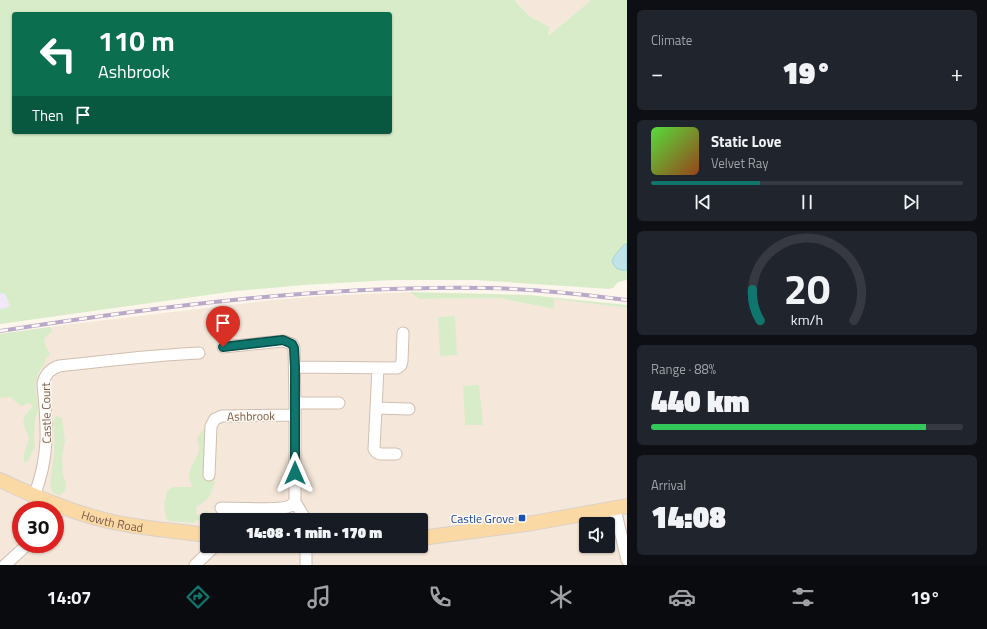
<!DOCTYPE html>
<html lang="en">
<head>
<meta charset="utf-8">
<style>
  :root { --surface:#171b24; --page:#20242c; --text:#f1f3f6; --muted:#9ea1a6; --line:#363941; --accent:#0f766e }
  body { margin:0; font-family:"Titillium Web",sans-serif; background:var(--page); color:var(--text); height:100vh; display:flex; flex-direction:column; font-size:15px; white-space:nowrap }
  * { box-sizing:border-box; margin:0 }
  p { font-size:13px; color:var(--muted) }
  .icon { flex:none; width:22px; height:22px; fill:none; stroke:currentColor; stroke-width:2; stroke-linecap:round; stroke-linejoin:round }
  .map { position:relative; flex:1; overflow:hidden }
  .sheet { display:flex; flex-direction:column; gap:10px; padding:10px; background:#0d0f14; width:360px }
  .sheet>* { flex:none }
  .guide { position:absolute; left:12px; top:12px; width:380px; height:122px; border-radius:4px; box-shadow:0 1px 3px #0004; background:#0b6e4f; color:#fff; overflow:hidden }
  .fabs { position:absolute; left:579px; top:517px; display:grid; gap:8px }
  .fabs a { display:grid; place-items:center; width:36px; height:36px; border-radius:4px; background:var(--surface); box-shadow:0 1px 3px #0004; font-size:20px }
  .speed { position:absolute; left:12px; top:501px; display:flex; gap:8px; font-size:20px; font-weight:700; text-align:center }
  .speed>* { display:grid; place-content:center; width:52px; height:52px; border-radius:50%; background:var(--surface); box-shadow:0 1px 3px #0004; line-height:1 }
  .speed .limit { border:6px solid #d22; background:#fff; color:#111 }
  .pin { position:absolute; display:grid; place-items:center; width:34px; height:34px; color:#fff; margin:-41px -17px; border-radius:50% 50% 50% 0; rotate:-45deg; box-shadow:0 0 4px #0007 }
  .pin .icon { rotate:45deg }
  .me { position:absolute; width:44px; margin:-22px; rotate:0deg; stroke-linejoin:round; filter:drop-shadow(0 0 3px #0008) }
  .turn { display:flex; align-items:center; gap:14px; height:84px; padding:0 20px; font-size:18px }
  .turn .icon { width:52px; height:52px; stroke-width:2.5 }
  .turn b { display:block; font-size:28px; line-height:34px }
  .then { display:flex; align-items:center; height:38px; padding:0 20px; background:#0003; gap:8px; font-size:15px }
  .big { font-size:30px; font-weight:800; line-height:1.1 }
  .sheet .widget { flex:1; display:flex; flex-direction:column; justify-content:center; gap:6px; min-width:0; padding:0 14px; border-radius:6px; background:var(--page) }
  .sheet .dial { align-items:center; gap:0 }
  .dial svg { height:104px; overflow:visible; fill:none; stroke:var(--line); stroke-width:7; stroke-linecap:round; text-anchor:middle }
  .dial text { fill:var(--text); stroke:none }
  .song { display:flex; align-items:center; gap:12px }
  .cover { width:48px; height:48px; border-radius:6px; background:linear-gradient(135deg,hsl(110 70% 55%),hsl(20 70% 35%)) }
  .played { height:4px; border-radius:2px; background:linear-gradient(90deg,var(--accent) 35%,var(--line) 35%) }
  .keys { display:flex; justify-content:space-around; direction:ltr }
  .heat { display:flex; justify-content:space-between; align-items:center; font-size:22px; direction:ltr }
  .charge { height:6px; border-radius:3px; background:linear-gradient(90deg,#34c759 88%,var(--line) 0) }
  .trip { position:absolute; left:200px; top:513px; width:228px; height:40px; border-radius:4px; background:var(--surface); box-shadow:0 1px 3px #0004; font-weight:800; line-height:40px; text-align:center }
  .dock { display:flex; height:64px; justify-content:space-around; align-items:center; background:#090b0e; color:var(--muted) }
  .dock .icon { width:28px; height:28px }
  .dock .active { color:var(--accent) }
  .dock b { font-size:18px; color:var(--text) }
  main { display:flex; flex:1; min-height:0 }
  .map>svg:first-child { display:block }
</style>
</head>
<body>
<main>
<div class="map">
<svg width="627" height="565" viewBox="0 0 627 565">
  <rect width="100%" height="100%" fill="#fdf6ec"/>
  <path fill="#f5e8da" fill-rule="evenodd" d="M516 0H591L548 36 550 27 529 16Z
    M410 292 419 299 498 298 554 309V299L627 308V565H0V334L72 324 273 300 323 296ZM21 510H55V544H21ZM207 520H421V546H207ZM586 524H608V546H586Z"/>
  <path fill="#f3e8fa" d="M0 284 14 314 0 324Z"/>
  <path fill="#d8ecc9" fill-rule="evenodd" d="M0 0H515L529 16 550 27 548 36 591 0H627V280L618 282 613 288 609 289 476 280H393L303 285 236 291 0 324V309L6 308 10 306 5 294 0 293ZM14 14H390V132H14Z
    M410 292 529 295 627 305V308L554 299V309L498 298 419 299Z
    M455 316 457 355 440 356 438 317Z
    M50 327 53 330C51 333 47 335 45 338 42 343 49 350 50 355L46 358 45 363 38 373 36 381V392L39 407 35 419 34 440 35 446 28 461 24 463V454L29 439 23 422 25 415 32 407V405L29 403 22 406 17 403 11 397 4 398 0 397V334Z
    M479 385 483 425H465L463 386Z
    M56 416 62 418 65 441 62 458 63 465 62 472 66 483 65 490 61 495C56 495 53 493 51 488 49 481 52 475 52 469 54 458 55 441 54 431 53 425 52 420 56 416Z
    M208 426V444L216 455C214 474 219 497 197 506L196 513 199 516 207 510 211 514 228 512 237 516 257 513 262 514V520H207V523L196 520 195 523 169 521 166 519 164 504 167 491 173 487H193C182 471 198 462 199 448 199 445 197 441 197 438L202 431Z"/>
  <path fill="#bfe3e8" stroke="#a5d3da" d="M627 243V270C619 271 615 269 612 261 616 253 620 248 627 243Z"/>
  <g fill="none" stroke-linecap="round" stroke-linejoin="round">
    <defs>
      <path id="minor" d="M223 347 283 341 292 344 294 348 295 403V502L306 520
        M295 367 397 368 401 365 402 361 403 333
        M378 368 374 449 376 452 380 454H396
        M295 403H339
        M376 408 409 409
        M209 475 211 426 215 419 222 416 295 415
        M34 496C50 456 47 425 43 384 45 374 50 369 59 366 106 361 153 355 199 353
        M221 508C234 508 280 511 290 506 292 505 293 503 295 502
        M615 509 627 560
        M55 518 61 506
        M5 565 28 544
        M195 565 215 546
        M306 565V546"/>
      <g id="major">
        <path id="s1" d="M0 480C38 498 77 515 118 523 148 529 177 531 207 535"/>
        <path d="M421 538 533 523 627 506"/>
      </g>
    </defs>
    <use href="#minor" stroke="#d1beb0" stroke-width="13"/>
    <use href="#major" stroke="#dad1cd" stroke-width="16"/>
    <use href="#minor" stroke="#fff" stroke-width="11"/>
    <use href="#major" stroke="#fbd9a5" stroke-width="14"/>
    <defs>
      <path id="rail" d="M0 331C162 306 324 285 488 288 534 289 581 294 627 300"/>
    </defs>
    <use href="#rail" stroke="#b9a8c9" stroke-width="4"/>
    <use href="#rail" stroke="#fffaf3" stroke-width="2.5" stroke-dasharray="8" stroke-linecap="butt"/>
  </g>
  <g fill="none" stroke-linecap="round" stroke-linejoin="round">
    <defs>
      <path id="route" d="M223 347 283 340 292 344 294 348 295 367V473"/>
    </defs>
    <use href="#route" stroke="#0a4d48" stroke-width="10"/>
    <use href="#route" stroke="#0f766e" stroke-width="7"/>
  </g>
  <rect fill="#1a4fb4" stroke="#fffaf3" stroke-width="1.5" x="518" y="514" width="8" height="8" rx="2"/>
  <g text-anchor="middle" dominant-baseline="central" stroke-width="3" stroke-linejoin="round" paint-order="stroke">
    <g font-size="12" fill="#7a5c4d" stroke="#fffaf3">
      <text transform="translate(46 413) rotate(-91)">Castle Court</text>
      <text transform="translate(251 416) rotate(-1)">Ashbrook</text>
      <text stroke="none"><textPath href="#s1" startOffset="120">Howth Road</textPath></text>
    </g>
    <g font-size="12" fill="#164399" stroke="#fffaf3" text-anchor="end">
      <text x="514" y="518">Castle Grove</text>
    </g>
  </g>
</svg>
<div class="fabs">
<a><svg class="icon" aria-label="sound" viewBox="0 0 24 24"><path d="M4 9h4l5-4v14l-5-4H4zM17 9q2 3 0 6"/></svg></a>
</div>
<div class="speed"><div class="limit">30</div></div>
<div class="pin" style="left:223px;top:347px;background:#d93025"><svg class="icon" aria-label="arrive" viewBox="0 0 24 24"><path d="M6 21V4h12l-3 4 3 4H6"/></svg></div>
<svg class="me" style="left:295px;top:473px" viewBox="-20 -20 40 40"><path d="M0-17L14 15 0 8-14 15z" fill="#0f766e" stroke="#fff" stroke-width="4"/></svg>
<div class="trip">14:08 · 1 min · 170 m</div>
<div class="guide">
<div class="turn"><svg class="icon" aria-label="left" viewBox="0 0 24 24"><path d="M17 20v-9H6M10 6l-5 5 5 5"/></svg><div><b>110 m</b>Ashbrook</div></div>
<div class="then">Then<svg class="icon" aria-label="arrive" viewBox="0 0 24 24"><path d="M6 21V4h12l-3 4 3 4H6"/></svg></div>
</div>
</div>
<section class="sheet">
<div class="widget"><p>Climate</p>
<div class="heat"><a>−</a><b class="big">19°</b><a>+</a></div>
</div>
<div class="widget">
<div class="song"><i class="cover"></i><div><b>Static Love</b><p>Velvet Ray</p></div></div>
<div class="played"></div>
<div class="keys"><svg class="icon" aria-label="previous" viewBox="0 0 24 24"><path d="M18 5L8 12l10 7zM5 5v14"/></svg><svg class="icon" aria-label="pause" viewBox="0 0 24 24"><path d="M8 5v14M16 5v14"/></svg><svg class="icon" aria-label="next" viewBox="0 0 24 24"><path d="M6 5l10 7-10 7zM19 5v14"/></svg></div>
</div>
<div class="widget dial"><svg viewBox="0 0 100 80">
<path d="M14 69A42 42 0 1 1 86 69"/>
<path d="M14 69A42 42 0 0 1 8 45" stroke="#0f766e"/>
<text x="50" y="56" font-size="32" font-weight="700">20</text>
<text x="50" y="72" font-size="11">km/h</text>
</svg></div>
<div class="widget"><p>Range · 88%</p><b class="big">440 km</b><div class="charge"></div></div>
<div class="widget"><p>Arrival</p><b class="big">14:08</b></div>
</section>
</main>
<nav class="dock">
<b>14:07</b>
<svg class="icon active" aria-label="directions" viewBox="0 0 24 24"><path d="M12 3l9 9-9 9-9-9zM9 14v-3h6M13 9l2 2-2 2"/></svg>
<svg class="icon" aria-label="music" viewBox="0 0 24 24"><path d="M9 18V5l10-2v13"/><circle cx="6" cy="18" r="3"/><circle cx="16" cy="16" r="3"/></svg>
<svg class="icon" aria-label="phone" viewBox="0 0 24 24"><path d="M5 4h4l2 5-3 2q2 4 5 5l2-3 5 2v4C11 20 4 13 5 4z"/></svg>
<svg class="icon" aria-label="climate" viewBox="0 0 24 24"><path d="M12 3v18M4 7l16 10M4 17L20 7"/></svg>
<svg class="icon" aria-label="car" viewBox="0 0 24 24"><path d="M5 17H2v-5l4-1 3-4h7l3 4 3 1v5h-3M9 17h6M6 11h13"/><circle cx="7" cy="17" r="2"/><circle cx="17" cy="17" r="2"/></svg>
<svg class="icon" aria-label="filters" viewBox="0 0 24 24"><path d="M4 7h16M4 17h16"/><circle cx="9" cy="7" r="2"/><circle cx="15" cy="17" r="2"/></svg>
<b>19°</b>
</nav>
</body>
</html>
